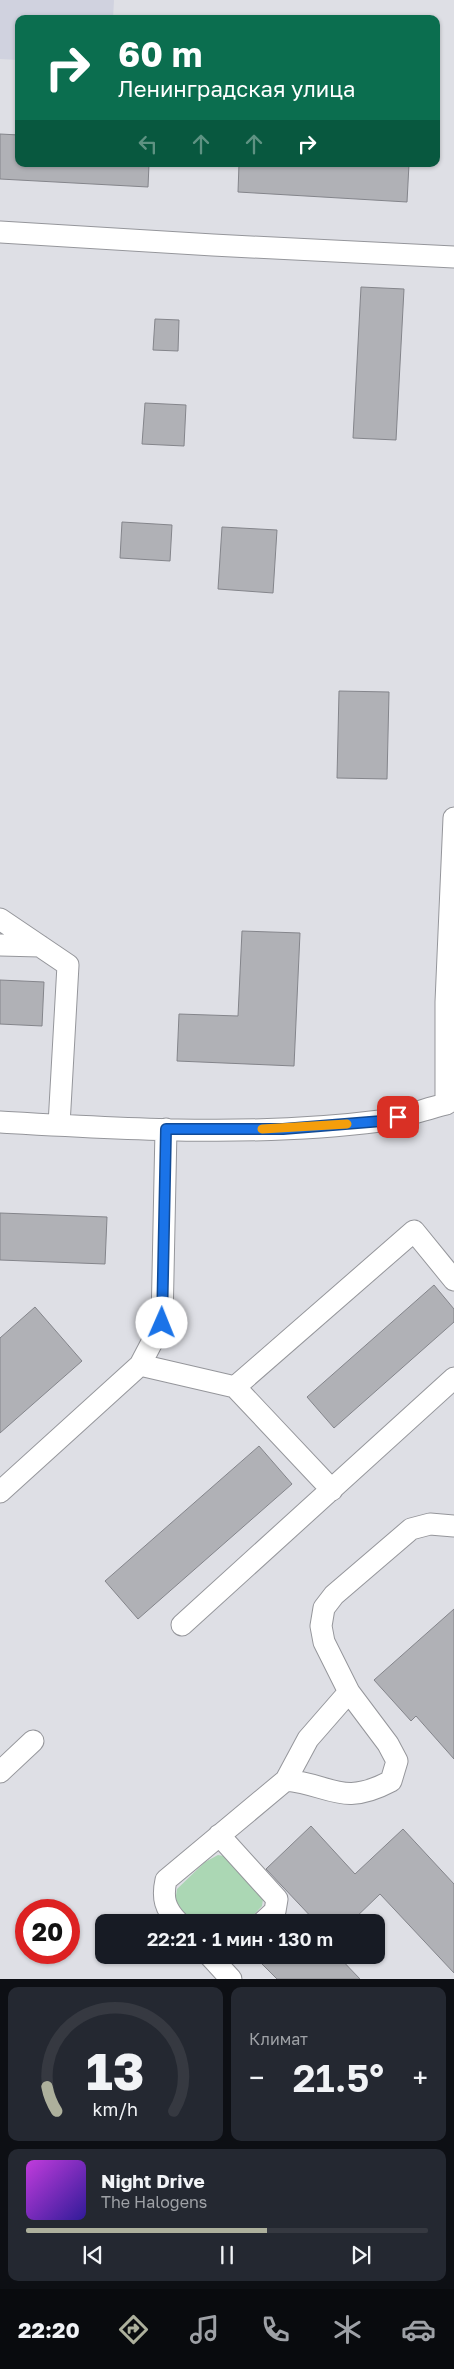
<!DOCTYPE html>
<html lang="ru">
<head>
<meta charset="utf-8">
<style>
  :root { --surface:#171b24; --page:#242831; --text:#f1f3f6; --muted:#9ea1a6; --line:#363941; --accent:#adb09c }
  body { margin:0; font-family:"Golos Text",sans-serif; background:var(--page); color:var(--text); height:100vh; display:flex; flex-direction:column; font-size:19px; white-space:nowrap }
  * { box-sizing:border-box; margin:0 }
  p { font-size:16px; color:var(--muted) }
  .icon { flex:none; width:28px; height:28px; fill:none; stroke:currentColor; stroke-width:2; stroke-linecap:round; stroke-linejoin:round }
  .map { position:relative; height:1979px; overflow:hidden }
  .details { display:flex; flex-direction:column; gap:8px; padding:8px; background:#0d0f14; flex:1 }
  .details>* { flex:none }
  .top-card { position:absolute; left:15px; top:15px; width:425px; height:152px; border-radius:10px; box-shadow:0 1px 4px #0004; background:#0b6e4f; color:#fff; overflow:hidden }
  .speed { position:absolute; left:15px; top:1899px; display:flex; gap:10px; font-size:25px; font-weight:700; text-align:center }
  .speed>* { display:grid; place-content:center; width:65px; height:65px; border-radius:50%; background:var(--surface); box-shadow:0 1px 4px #0004; line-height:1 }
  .speed .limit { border:8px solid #d22; background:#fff; color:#111 }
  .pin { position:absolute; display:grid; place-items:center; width:42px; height:42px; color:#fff; margin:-21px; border-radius:10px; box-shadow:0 2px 8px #0006 }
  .me { position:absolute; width:55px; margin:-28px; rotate:1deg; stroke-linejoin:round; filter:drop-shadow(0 0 4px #0008) }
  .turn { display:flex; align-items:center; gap:18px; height:105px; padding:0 20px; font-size:22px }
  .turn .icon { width:65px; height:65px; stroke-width:2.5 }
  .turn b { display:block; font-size:35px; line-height:42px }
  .lanes { display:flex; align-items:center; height:48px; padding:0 20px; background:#0003; justify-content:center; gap:25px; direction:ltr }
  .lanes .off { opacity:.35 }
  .big { font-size:38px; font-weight:600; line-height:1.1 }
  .details .tile { flex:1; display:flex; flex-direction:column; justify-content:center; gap:8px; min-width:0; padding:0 18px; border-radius:10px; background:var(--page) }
  .details .dial { align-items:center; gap:0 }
  .dial svg { height:130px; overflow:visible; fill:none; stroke:var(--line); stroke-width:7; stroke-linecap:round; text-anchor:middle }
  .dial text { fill:var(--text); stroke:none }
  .song { display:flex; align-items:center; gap:15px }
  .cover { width:60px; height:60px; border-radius:8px; background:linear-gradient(135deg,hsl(290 70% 55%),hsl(250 70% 35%)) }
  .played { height:5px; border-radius:2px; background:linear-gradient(90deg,var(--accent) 60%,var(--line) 60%) }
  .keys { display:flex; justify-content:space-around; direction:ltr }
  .heat { display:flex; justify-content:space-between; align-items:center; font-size:28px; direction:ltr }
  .details .tiles { flex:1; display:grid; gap:8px; grid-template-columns:1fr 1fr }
  .tile:last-child { grid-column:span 2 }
  .trip { position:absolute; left:95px; top:1914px; width:290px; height:50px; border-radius:10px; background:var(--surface); box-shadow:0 1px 4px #0004; font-weight:600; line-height:50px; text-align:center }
  .menu { display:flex; height:80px; justify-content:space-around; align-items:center; background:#090b0e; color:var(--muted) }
  .menu .icon { width:35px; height:35px }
  .menu .on { color:var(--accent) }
  .menu b { font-size:22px; color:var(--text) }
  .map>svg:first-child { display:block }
</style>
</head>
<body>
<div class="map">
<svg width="454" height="1979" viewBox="0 0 454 1979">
  <rect width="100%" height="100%" fill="#dedfe5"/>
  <path fill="#d0d2df" d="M0 0H114L113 19H19V60L0 59Z"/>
  <path fill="#abd7b4" d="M218 1855 229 1857 263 1899 262 1906 247 1922H187L175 1902 177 1889 205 1862Z"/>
  <path fill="#b0b1b6" stroke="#84858b" d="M0 134 19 135V164H149L148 187 0 179Z
    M239 164H409L407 202 238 192Z
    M361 287 404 289 396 440 353 438Z
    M155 319 179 320 178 351 153 350Z
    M145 403 186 405 184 446 142 444Z
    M122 522 172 525 170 561 120 558Z
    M222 527 277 530 273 593 218 589Z
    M339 691 389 692 387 779 337 778Z
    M242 931 300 933 294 1066 177 1061 179 1014 238 1016Z
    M0 980 44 982 42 1026 0 1024Z
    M0 1213 107 1217 105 1264 0 1260Z
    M434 1285 454 1309V1322L334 1428 307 1397Z
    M35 1307 82 1361 0 1433V1338Z
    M259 1446 292 1484 138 1619 105 1581Z
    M454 1609V1759L416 1716 411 1721 374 1680Z
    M311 1826 355 1874 403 1829 454 1884V1973L380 1894 351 1922H316L266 1869Z
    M269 1955H337L360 1979H277L261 1963Z"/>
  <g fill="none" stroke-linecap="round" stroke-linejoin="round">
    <defs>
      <path id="minor" d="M0 232 213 245 454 257
        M0 919 68 965 59 1125
        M0 945 40 946
        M446 1104V1002L454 818
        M0 1122C124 1129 257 1137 380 1121 402 1118 425 1109 446 1104L454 1099
        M140 1365 235 1387 414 1231 454 1280
        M235 1387 332 1490
        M0 1492 140 1365 162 1323 166 1129
        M182 1625 454 1378
        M0 1772 33 1741
        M286 1780 308 1739 349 1692
        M219 1835 277 1899 275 1911 263 1922
        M178 1922C165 1909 162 1898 166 1880L286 1780C332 1785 342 1807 391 1781L397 1761 388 1744 349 1692 324 1642 321 1626 324 1608 334 1595 411 1529 430 1524 454 1526
        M209 1955 231 1979"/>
    </defs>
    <use href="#minor" stroke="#95969b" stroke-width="23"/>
    <use href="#minor" stroke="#fff" stroke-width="21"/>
  </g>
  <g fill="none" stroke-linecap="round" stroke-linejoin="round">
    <defs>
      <path id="route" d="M162 1323 166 1129H283L382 1121 398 1117"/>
    </defs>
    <use href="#route" stroke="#114b97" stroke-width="12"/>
    <use href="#route" stroke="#1a73e8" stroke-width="9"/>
    <path stroke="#f59e0b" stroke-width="9" d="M262 1129 347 1124"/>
  </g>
</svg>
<div class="speed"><div class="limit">20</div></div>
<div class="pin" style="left:398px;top:1117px;background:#d93025"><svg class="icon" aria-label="arrive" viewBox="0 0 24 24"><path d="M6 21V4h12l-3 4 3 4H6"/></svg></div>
<svg class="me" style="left:162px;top:1323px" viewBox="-20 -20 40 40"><circle r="19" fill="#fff"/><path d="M0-13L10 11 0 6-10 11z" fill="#1a73e8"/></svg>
<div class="trip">22:21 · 1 мин · 130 m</div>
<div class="top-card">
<div class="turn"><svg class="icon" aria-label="right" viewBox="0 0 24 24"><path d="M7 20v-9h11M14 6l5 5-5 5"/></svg><div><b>60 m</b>Ленинградская улица</div></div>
<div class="lanes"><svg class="icon off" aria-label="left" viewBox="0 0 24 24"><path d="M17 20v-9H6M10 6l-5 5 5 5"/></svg><svg class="icon off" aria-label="ahead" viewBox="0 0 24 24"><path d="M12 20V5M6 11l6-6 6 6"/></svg><svg class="icon off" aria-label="ahead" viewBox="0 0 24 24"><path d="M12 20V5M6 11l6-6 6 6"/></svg><svg class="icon" aria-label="right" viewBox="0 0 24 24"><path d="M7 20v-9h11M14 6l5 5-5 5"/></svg></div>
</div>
</div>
<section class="details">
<div class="tiles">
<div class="tile dial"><svg viewBox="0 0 100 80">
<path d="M14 69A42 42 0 1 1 86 69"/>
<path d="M14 69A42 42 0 0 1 8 54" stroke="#adb09c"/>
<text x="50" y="56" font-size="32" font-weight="700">13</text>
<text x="50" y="72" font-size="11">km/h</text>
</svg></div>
<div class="tile"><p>Климат</p>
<div class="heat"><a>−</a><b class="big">21.5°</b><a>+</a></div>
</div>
<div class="tile">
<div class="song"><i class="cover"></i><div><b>Night Drive</b><p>The Halogens</p></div></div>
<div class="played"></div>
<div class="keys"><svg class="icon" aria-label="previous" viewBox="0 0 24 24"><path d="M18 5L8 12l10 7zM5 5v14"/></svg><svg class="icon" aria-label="pause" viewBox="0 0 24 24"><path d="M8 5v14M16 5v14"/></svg><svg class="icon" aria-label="next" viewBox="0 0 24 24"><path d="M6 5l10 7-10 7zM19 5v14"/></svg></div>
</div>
</div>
</section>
<nav class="menu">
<b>22:20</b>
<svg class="icon on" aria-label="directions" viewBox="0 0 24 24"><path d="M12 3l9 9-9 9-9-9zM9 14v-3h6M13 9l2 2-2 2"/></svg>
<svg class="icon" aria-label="music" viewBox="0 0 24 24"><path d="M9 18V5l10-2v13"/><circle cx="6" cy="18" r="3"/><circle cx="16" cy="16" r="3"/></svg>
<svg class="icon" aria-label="phone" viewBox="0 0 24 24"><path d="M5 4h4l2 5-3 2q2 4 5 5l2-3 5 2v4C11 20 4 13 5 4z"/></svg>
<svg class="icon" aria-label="climate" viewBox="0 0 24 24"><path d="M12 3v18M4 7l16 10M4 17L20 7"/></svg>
<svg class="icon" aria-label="car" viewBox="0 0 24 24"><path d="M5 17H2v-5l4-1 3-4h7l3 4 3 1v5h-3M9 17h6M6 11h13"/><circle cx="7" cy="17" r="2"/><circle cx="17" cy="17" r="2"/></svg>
</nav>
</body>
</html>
